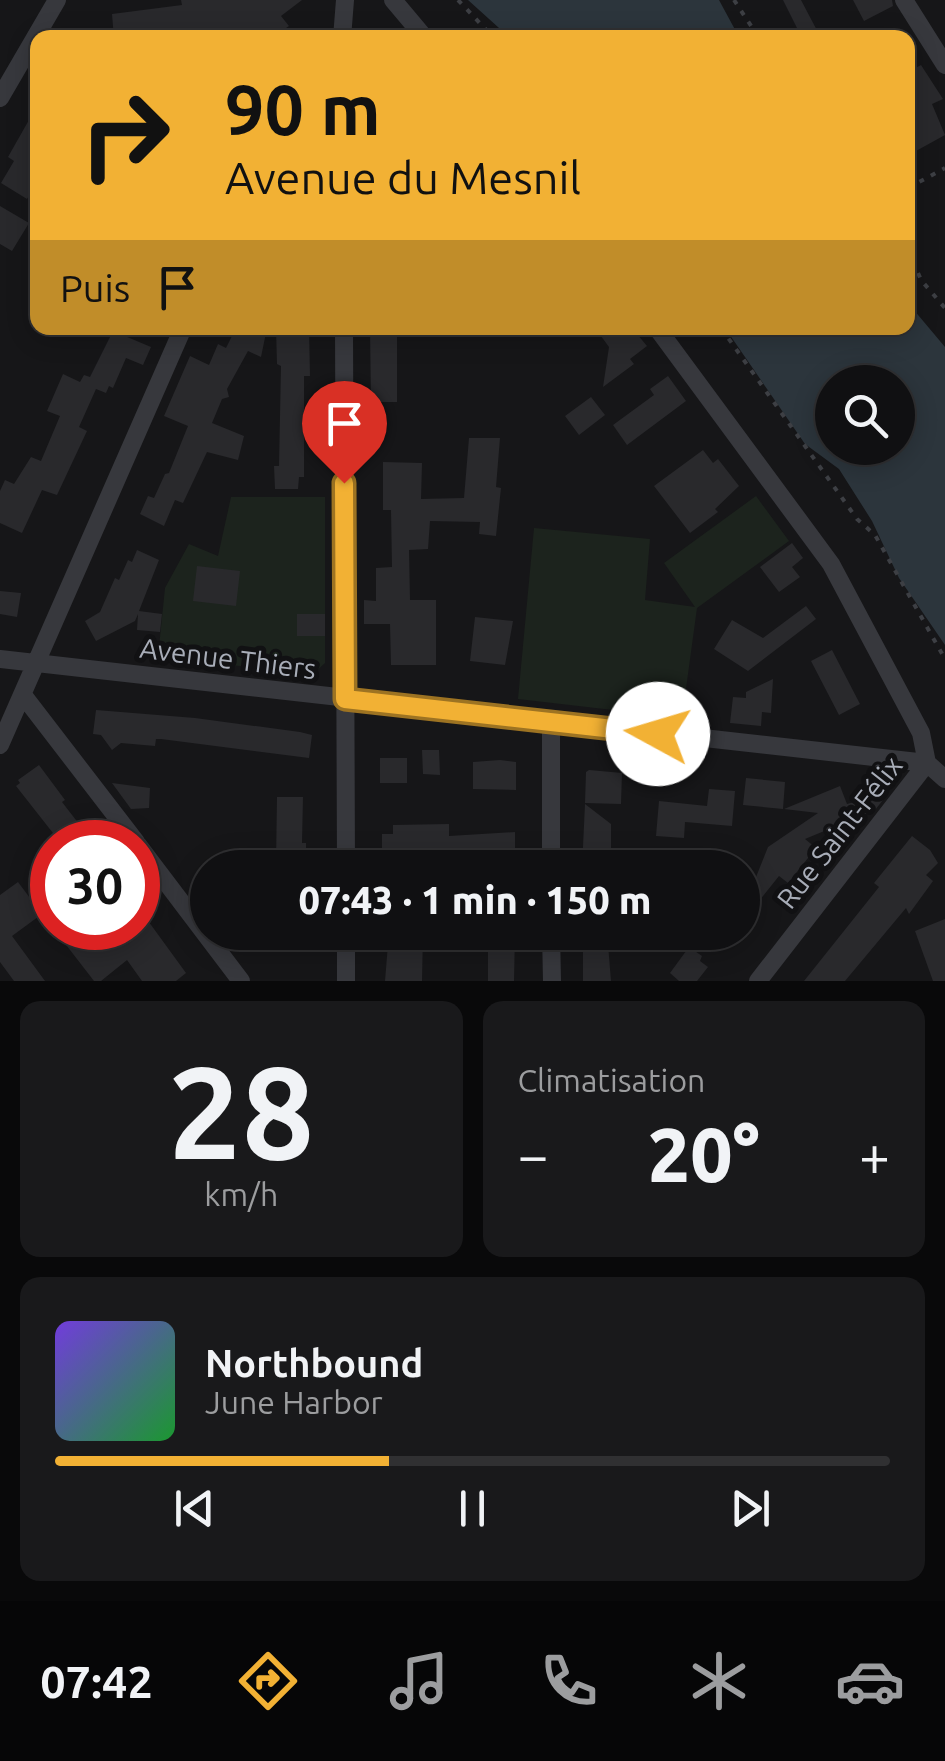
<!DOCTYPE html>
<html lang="fr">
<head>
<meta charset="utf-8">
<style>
  :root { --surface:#101012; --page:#19191b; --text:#f1f3f6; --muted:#9c9d9f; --line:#303032; --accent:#f2b134 }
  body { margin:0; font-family:Ubuntu,sans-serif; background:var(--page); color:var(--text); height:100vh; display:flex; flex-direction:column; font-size:38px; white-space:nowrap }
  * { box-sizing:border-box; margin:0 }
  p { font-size:32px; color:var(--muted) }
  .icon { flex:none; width:55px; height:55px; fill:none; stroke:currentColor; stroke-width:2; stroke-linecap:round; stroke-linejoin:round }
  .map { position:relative; height:981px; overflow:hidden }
  .details { display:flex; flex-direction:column; gap:20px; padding:20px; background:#09090a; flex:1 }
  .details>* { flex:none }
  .banner { position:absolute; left:30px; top:30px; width:885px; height:305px; border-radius:20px; box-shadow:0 5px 25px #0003,0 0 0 2px var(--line); background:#f2b134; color:#111; overflow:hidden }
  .tools { position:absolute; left:815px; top:365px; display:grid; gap:20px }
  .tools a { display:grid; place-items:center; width:100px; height:100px; border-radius:50%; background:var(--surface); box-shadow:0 5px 25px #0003,0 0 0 2px var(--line); font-size:50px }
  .speed { position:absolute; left:30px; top:820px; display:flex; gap:20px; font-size:50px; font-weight:700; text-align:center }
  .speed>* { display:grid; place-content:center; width:130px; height:130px; border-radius:50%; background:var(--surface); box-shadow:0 5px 25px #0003,0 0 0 2px var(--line); line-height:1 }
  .speed .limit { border:15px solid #d22; background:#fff; color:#111 }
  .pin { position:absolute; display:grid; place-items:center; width:85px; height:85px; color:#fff; margin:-102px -42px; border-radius:50% 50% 50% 0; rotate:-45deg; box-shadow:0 0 10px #0007 }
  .pin .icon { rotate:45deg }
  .me { position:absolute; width:110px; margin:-55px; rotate:276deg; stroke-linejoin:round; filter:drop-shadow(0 0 8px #0008) }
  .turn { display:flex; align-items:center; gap:35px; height:210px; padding:0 30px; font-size:45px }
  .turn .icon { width:130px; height:130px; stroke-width:2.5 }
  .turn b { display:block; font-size:70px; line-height:85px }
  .then { display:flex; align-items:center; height:95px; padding:0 30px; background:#0003; gap:20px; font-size:38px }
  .big { font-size:75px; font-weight:800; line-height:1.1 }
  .details .card { flex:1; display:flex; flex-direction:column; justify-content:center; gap:15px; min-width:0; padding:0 35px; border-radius:20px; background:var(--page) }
  .details .dial { align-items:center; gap:0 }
  .dial b { font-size:130px; line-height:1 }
  .song { display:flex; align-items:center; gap:30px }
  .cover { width:120px; height:120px; border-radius:15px; background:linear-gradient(135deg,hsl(260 70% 55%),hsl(130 70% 35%)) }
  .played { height:10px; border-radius:5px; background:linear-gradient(90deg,var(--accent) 40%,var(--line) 40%) }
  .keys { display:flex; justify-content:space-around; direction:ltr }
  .heat { display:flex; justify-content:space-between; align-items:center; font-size:55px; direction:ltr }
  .details .tiles { flex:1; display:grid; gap:20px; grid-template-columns:1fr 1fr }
  .card:last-child { grid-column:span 2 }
  .trip { position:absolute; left:190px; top:850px; width:570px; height:100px; border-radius:50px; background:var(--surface); box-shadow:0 5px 25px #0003,0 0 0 2px var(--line); font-weight:800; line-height:100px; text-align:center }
  .menu { display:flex; height:160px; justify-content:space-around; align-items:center; background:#060607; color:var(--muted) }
  .menu .icon { width:70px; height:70px }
  .menu .active { color:var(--accent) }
  .menu b { font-size:45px; color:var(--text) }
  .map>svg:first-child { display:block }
</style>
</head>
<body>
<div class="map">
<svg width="945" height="981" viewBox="0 0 945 981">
  <rect width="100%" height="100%" fill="#161618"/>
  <path fill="#1c231d" d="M756 496 789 541 697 608 682 718 518 699 534 528 650 539 645 600 695 607 664 563Z
    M231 497H325V663L313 674 158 657 165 588 189 544 218 556Z"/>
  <path fill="#2c353c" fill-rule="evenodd" d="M468 0H719L739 37H509Z
    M908 303 945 347V645L899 578 872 521 839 469 805 444 725 328H908ZM832 382H898V448H832Z"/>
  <path fill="#29292c" d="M181 0H302L281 16 289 26 271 38H114L112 14 182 5Z
    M783 0H801L821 38H802Z
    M853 0H892L893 6 864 21Z
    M921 65 943 99 932 104 945 135 916 151 908 134V117L916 113 908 96V72Z
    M38 104V181L27 199 1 183 14 161 8 157Z
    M0 206 29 223 12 251 0 244Z
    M236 328H267L261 357 248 351 227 389 229 397 222 399 212 423 244 436 238 460 207 452 183 503 175 500 164 526 140 514 148 496 154 498 165 474 169 473 188 426 164 416 190 356 209 365 218 344 226 348Z
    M276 328H309L310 376H304V477H299L298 489H275L274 466H279L281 366 277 364Z
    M370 328 397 330V402H371Z
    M595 328H632L647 346 630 359 634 364 603 387 609 347Z
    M113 331 151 347 143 365 126 358 113 388 109 386 106 393 96 389 79 427 87 431 57 495 42 490 22 533 0 523V491L5 480 14 484 31 457 41 461 60 416 47 411 63 374 80 382 84 375 90 377Z
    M668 376 686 401 627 445 613 425 654 395 650 389Z
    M591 397 605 415 579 435 565 416Z
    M469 438H500L496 487 501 488 496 536 479 534 480 522 430 521 428 549 409 550 410 600H436V665H391L390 624H364V600L376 601V568L392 567 391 510H383V462L422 463 421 499 464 498Z
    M703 450 713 463 718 459 739 486 715 509 718 512 690 533 654 486Z
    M792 543 803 558 792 567 800 577 779 592 760 567Z
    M137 550 159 560 139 611 162 614 160 632 137 630 138 614 135 621 96 641 85 621 100 612 115 578 119 580 128 560 132 562Z
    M197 566 240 571 236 606 193 601Z
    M0 591 21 593 17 617 0 614Z
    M806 606 816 619 748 671 714 649 732 620 763 638Z
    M297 614H325V636H297Z
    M475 617 513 621 505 665 470 661Z
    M832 650 860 704 839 715 811 661Z
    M773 679 771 713 762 712 761 726 730 723 733 697 746 698V692Z
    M96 710 195 718 300 732 312 735 309 758 161 739H156L155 746 121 743 112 750 101 735 93 734Z
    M422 750H439L440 775 423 774Z
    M380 758H407V783H380Z
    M500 760 516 762V790L473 789V762Z
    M39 765 65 800 62 802 93 842H60L16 786 20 783 18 780Z
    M589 770 622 773 621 804 585 803 586 772Z
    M746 778 785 782 783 809 743 805Z
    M112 783 150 788 149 808 131 809Z
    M840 786 847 804 881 795 883 800 875 810 805 839 816 848 788 883 779 876 744 920 748 905 742 901V866L756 877 768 847 818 813 784 809Z
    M709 789 735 791 732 826 685 822 684 838 656 836 659 801 707 806Z
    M277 797H303L302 843H306V868H279L280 864H276Z
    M585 804 611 824V849L646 850 669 868H582Z
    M449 824V836L515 832V868L401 863V868H382V834H393V825Z
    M912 836 930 850 938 863 926 875 933 881 909 914 906 908 845 981H804L879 887 874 883Z
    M18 882 42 914 12 936 45 981H14L0 962V895Z
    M138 907 186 973 176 981H142L127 960 101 981H94L53 928H138Z
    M945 919V981H933L915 931Z
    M389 932H423L422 981H385Z
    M583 932H607L611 981H583Z
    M488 933H515L514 981H488Z
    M689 947 702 956 700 961 708 967 697 981H679L670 973Z"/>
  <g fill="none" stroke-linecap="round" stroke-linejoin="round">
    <path stroke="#3d3f44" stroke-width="4" stroke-dasharray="5 8" stroke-linecap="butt" d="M458 0 494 38
      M734 0 759 38
      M908 188 945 168
      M908 249 921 280 945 308
      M721 328 857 519 875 535 945 659"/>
    <path stroke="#37383d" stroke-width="18" d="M393 0 425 38
      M904 0 945 65
      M342 38 345 0
      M0 98 57 0
      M344 328 346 868
      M657 328 831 564 921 733 927 763
      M0 659 927 763 945 779
      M23 695 136 842
      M551 723V868
      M0 745 183 328
      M138 845 241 981
      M346 932V981
      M551 932 552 981
      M758 981 927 763"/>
  </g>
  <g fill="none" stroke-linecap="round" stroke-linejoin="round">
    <defs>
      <path id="route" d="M344 483 345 699 658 734"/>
    </defs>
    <use href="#route" stroke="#9d7322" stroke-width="25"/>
    <use href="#route" stroke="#f2b134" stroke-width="18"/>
  </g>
  <g text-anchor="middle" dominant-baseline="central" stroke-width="10" stroke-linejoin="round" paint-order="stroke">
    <g font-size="28" fill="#a8adb8" stroke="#111113">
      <text transform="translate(228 658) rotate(7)">Avenue Thiers</text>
      <text transform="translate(839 832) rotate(-52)">Rue Saint-Félix</text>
    </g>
  </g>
</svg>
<div class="tools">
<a><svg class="icon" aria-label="search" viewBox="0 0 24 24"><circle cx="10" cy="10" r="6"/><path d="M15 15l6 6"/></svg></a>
</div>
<div class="speed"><div class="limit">30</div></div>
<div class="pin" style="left:344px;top:483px;background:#d93025"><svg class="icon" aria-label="arrive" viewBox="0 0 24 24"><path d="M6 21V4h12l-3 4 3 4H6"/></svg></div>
<svg class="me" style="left:658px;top:734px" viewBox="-20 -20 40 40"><circle r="19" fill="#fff"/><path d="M0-13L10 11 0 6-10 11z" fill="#f2b134"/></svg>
<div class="trip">07:43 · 1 min · 150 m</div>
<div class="banner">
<div class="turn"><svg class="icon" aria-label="right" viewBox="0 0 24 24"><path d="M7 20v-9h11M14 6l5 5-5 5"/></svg><div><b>90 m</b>Avenue du Mesnil</div></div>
<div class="then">Puis<svg class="icon" aria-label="arrive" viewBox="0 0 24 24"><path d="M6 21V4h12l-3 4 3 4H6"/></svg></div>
</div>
</div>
<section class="details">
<div class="tiles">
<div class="card dial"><b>28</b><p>km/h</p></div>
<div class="card"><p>Climatisation</p>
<div class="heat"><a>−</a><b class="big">20°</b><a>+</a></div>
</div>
<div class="card">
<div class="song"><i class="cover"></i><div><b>Northbound</b><p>June Harbor</p></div></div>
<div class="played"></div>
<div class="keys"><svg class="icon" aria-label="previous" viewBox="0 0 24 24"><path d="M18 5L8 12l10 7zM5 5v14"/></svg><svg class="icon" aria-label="pause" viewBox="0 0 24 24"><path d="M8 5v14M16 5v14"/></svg><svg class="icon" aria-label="next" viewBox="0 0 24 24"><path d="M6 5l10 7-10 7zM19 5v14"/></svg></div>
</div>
</div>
</section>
<nav class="menu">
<b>07:42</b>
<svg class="icon active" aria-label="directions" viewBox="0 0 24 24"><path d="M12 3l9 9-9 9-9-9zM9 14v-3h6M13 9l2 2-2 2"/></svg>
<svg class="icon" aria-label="music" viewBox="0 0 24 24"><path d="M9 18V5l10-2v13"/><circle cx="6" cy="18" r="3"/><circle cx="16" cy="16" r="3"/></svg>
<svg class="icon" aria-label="phone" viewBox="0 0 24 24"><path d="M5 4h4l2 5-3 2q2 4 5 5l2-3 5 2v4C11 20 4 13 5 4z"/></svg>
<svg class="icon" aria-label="climate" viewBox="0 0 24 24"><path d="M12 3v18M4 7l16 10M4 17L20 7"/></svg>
<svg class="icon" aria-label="car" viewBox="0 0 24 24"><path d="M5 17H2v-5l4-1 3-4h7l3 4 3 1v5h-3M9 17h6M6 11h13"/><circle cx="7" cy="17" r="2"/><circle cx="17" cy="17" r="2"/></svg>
</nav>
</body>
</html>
